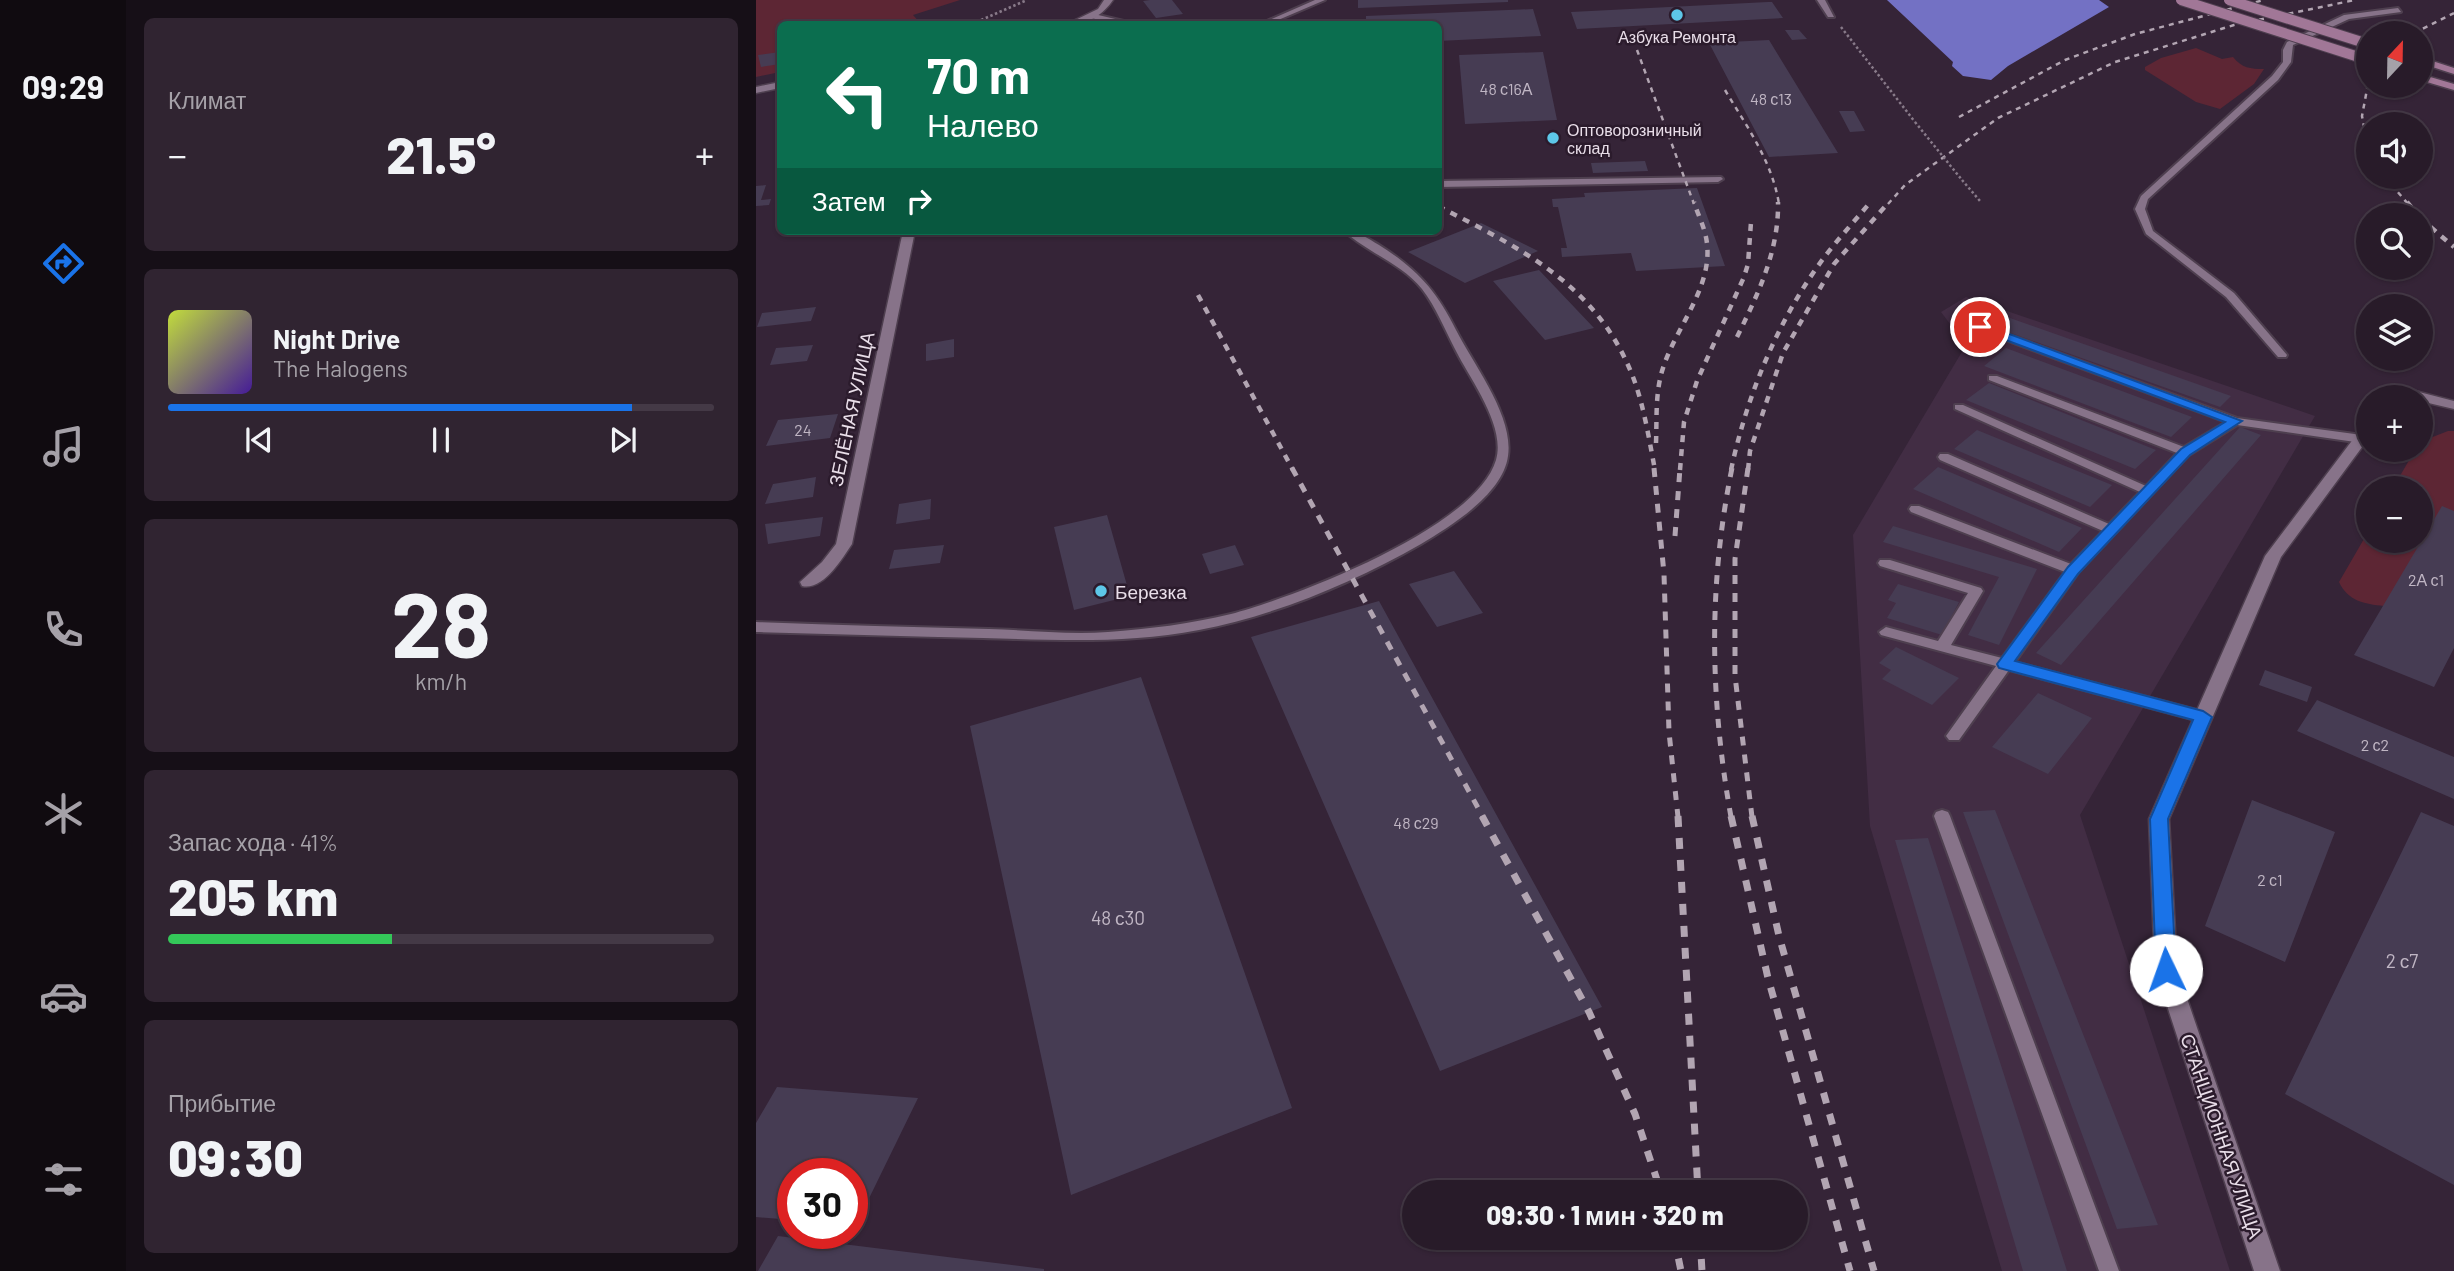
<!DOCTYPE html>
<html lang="ru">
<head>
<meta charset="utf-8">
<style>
  :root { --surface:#281b29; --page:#302431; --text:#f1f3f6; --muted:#a5a1a8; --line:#443946; --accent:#1a73e8 }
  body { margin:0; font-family:Barlow,sans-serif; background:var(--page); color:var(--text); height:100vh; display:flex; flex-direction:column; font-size:26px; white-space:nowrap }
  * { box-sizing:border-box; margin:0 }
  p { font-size:23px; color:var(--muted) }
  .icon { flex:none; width:38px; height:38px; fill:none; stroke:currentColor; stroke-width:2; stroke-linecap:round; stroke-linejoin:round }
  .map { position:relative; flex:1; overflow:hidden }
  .sheet { display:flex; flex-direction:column; gap:18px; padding:18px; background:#160f17; width:630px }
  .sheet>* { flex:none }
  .hud { position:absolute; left:21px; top:21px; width:665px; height:214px; border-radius:10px; box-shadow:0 2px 5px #0004,0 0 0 2px var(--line); background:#0b6e4f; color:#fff; overflow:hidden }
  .needle { width:46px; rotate:22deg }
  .buttons { position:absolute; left:1600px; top:21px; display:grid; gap:14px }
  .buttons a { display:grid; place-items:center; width:77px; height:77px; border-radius:50%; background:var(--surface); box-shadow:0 2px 5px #0004,0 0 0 2px var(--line); font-size:35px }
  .speed { position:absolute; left:21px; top:1158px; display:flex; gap:14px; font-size:35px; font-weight:700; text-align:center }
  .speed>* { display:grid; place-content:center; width:91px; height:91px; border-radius:50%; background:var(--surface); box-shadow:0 2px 5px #0004,0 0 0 2px var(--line); line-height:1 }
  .speed .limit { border:10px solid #d22; background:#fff; color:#111 }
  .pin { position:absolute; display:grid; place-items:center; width:60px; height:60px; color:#fff; margin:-30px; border:4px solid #fff; border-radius:50%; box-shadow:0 2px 7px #0007 }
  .me { position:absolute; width:77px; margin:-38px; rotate:357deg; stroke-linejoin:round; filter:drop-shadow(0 0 5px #0008) }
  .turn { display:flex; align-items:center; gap:24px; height:147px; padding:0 35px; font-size:32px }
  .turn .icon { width:91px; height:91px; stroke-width:2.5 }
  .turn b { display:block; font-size:49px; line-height:60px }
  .then { display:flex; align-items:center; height:66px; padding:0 35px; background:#0003; gap:14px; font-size:26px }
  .big { font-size:52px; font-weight:800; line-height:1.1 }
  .sheet .widget { flex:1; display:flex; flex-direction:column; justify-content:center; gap:10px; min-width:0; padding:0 24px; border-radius:10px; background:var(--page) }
  .sheet .dial { align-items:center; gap:0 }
  .dial b { font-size:91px; line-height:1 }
  .song { display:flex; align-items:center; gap:21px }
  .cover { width:84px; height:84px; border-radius:10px; background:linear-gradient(135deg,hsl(70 70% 55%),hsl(260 70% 35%)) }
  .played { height:7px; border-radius:4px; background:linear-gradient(90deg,var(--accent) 85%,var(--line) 85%) }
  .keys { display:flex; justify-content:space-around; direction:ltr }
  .heat { display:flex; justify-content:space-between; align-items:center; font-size:38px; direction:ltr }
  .charge { height:10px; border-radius:5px; background:linear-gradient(90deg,#34c759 41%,var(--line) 0) }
  .trip { position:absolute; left:646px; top:1180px; width:406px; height:70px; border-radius:35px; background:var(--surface); box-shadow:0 2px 5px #0004,0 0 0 2px var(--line); font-weight:800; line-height:70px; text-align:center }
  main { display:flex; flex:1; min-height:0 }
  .tab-bar { display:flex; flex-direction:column; width:126px; justify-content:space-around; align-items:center; background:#100b10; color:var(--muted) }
  .tab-bar .icon { width:49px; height:49px }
  .tab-bar .current { color:var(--accent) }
  .tab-bar b { font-size:32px; color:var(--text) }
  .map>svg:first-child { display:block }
</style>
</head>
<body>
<main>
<nav class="tab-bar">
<b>09:29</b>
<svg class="icon current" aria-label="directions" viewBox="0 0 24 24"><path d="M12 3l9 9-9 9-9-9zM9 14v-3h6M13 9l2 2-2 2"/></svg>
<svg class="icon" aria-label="music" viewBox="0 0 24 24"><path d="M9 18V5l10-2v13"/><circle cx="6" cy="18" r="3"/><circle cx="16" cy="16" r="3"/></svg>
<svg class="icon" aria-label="phone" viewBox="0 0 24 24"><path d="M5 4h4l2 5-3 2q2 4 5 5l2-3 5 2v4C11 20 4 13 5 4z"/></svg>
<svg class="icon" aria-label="climate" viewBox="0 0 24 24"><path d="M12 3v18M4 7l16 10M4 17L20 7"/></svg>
<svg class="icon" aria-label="car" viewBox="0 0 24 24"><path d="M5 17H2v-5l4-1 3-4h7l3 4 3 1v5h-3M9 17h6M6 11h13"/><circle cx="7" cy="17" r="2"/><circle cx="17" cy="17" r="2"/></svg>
<svg class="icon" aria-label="filters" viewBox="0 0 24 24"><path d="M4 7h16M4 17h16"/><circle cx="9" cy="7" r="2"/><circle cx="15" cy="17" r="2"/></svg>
</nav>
<section class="sheet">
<div class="widget"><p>Климат</p>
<div class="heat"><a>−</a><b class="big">21.5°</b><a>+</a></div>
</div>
<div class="widget">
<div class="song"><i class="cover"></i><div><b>Night Drive</b><p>The Halogens</p></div></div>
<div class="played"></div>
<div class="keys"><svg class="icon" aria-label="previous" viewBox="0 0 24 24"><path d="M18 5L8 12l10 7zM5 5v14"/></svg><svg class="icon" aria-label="pause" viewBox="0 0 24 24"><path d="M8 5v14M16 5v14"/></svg><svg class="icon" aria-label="next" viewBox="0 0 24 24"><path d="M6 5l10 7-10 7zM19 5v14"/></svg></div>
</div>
<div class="widget dial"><b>28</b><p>km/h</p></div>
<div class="widget"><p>Запас хода · 41%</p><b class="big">205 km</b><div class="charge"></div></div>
<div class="widget"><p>Прибытие</p><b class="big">09:30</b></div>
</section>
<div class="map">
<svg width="1698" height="1271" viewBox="0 0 1698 1271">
  <rect width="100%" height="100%" fill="#352437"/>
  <path fill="#422d44" d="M1210 297 1559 416 1324 815 1474 1271H1246L1114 826 1097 535 1210 345 1185 312Z"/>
  <path fill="#5d2634" d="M0 0H204L157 15 165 24H24V72L0 77Z
    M1440 48 1466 59 1477 57C1486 68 1494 69 1508 69L1498 84 1464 109 1440 102 1389 70V67L1405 58Z
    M1692 431H1698V527L1628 606C1608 604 1592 601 1583 582L1612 532V541H1664V488H1637L1659 450H1664V442Z"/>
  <path fill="#7371c4" d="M1131 0H1343L1353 7 1252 66 1235 80 1207 76 1196 66 1197 62Z"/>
  <path fill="#463c53" d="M394 0H416L427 14 400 18 387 1Z
    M602 0H752V2L602 8Z
    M1012 2H1016L1027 18 821 29 815 12Z
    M777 9 785 36 682 41V24H610V16Z
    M1029 30H1043L1051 39 1036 40Z
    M1013 40 1082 153 1013 157 953 43Z
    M24 52V64L5 67 2 55Z
    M787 52 801 120 709 124 703 55Z
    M1083 111H1098L1109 131 1094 132Z
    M889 161 892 171 837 173 835 163Z
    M10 185 5 200 15 199 13 205 0 206V186Z
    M941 188 969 266 880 271 875 253 806 257 805 248H811L802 207H797L796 199 829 197 828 193Z
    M725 223 782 251 709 283 652 252Z
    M783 270 838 328 789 340 737 281Z
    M1220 306 1475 396 1464 407 1207 316Z
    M60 307 55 321 1 327 6 313Z
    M198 339V357L170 361V344Z
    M57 345 51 361 14 365 20 348Z
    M1250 348 1436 417 1415 437 1228 366Z
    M1233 383 1400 450 1379 469 1210 400Z
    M82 414 74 438 10 446 22 420Z
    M1484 427 1505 435 1305 665 1280 653Z
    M1221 430 1356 485 1334 507 1198 449Z
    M1182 467 1326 528 1303 552 1157 489Z
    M60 477 57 497 9 504 17 484Z
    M175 499 174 519 140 524 143 504Z
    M1686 506 1698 511V648L1678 687 1598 655Z
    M351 515 374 596 318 610 298 527Z
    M67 517 64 536 12 544 9 524Z
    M1137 526 1281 569 1243 645 1212 635 1243 577 1127 542Z
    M188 545 184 563 133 569 138 550Z
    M479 545 488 565 454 574 446 554Z
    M698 571 727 613 681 627 653 584Z
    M1142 584 1203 602 1186 635 1131 618 1140 603 1132 600Z
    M623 601 846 1007 684 1071 495 637Z
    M1140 647 1203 678 1176 705 1126 679 1135 670 1123 663Z
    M1509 670 1556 687 1551 702 1503 685Z
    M385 677 536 1108 315 1195 214 726Z
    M1282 693 1336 718 1292 774 1236 747Z
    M1561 700 1698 757V799L1541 731Z
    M1496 800 1579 832 1529 962 1449 926Z
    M1239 810 1402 1225 1361 1229 1207 812Z
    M1665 812 1698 826V1185L1529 1094Z
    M1172 838 1311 1271H1267L1139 840Z
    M21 1087 162 1098 100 1225H96V1174H37V1220L0 1217V1123Z
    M22 1236 288 1269V1271H2Z"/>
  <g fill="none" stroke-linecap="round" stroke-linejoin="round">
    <defs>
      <path id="service" d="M559 0H569L513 24H504Z
        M1061 0H1069L1078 17H1072Z
        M1642 8 1645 12 1593 19 1537 45 1535 62 1522 80 1392 199 1389 209 1397 231 1478 293 1531 355 1530 357H1522L1470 297 1390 234 1379 209 1385 196 1516 76 1527 62V50L1531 42 1588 15Z
        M338 14 372 22 373 24H362L335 18V14Z
        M965 177 967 179 962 182 682 187V181Z
        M588 231C602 231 611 238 623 245 661 269 680 290 700 330 717 364 758 416 752 456 747 494 695 526 665 544 597 583 520 615 443 630 369 644 302 640 227 638 152 636 76 634 0 632V622C78 625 155 627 233 629 272 630 313 635 352 632 393 629 434 624 475 614 539 597 720 528 740 460 750 426 714 379 700 351 689 330 680 307 666 289 645 263 612 253 588 231Z
        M1224 324 1481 418 1606 435 1612 439 1606 443 1481 425 1433 455 1322 573 1259 662 1452 713 1454 717 1452 721 1447 722 1253 670 1203 740H1193L1190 736 1240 666 1125 635 1123 632 1130 627 1182 641 1212 593 1124 566 1122 563 1124 560H1134L1225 588 1227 591 1195 645 1246 658 1309 572 1155 512 1153 509 1155 506H1163L1315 564 1347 531 1184 460 1182 457 1184 454H1192L1353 524 1384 492 1199 409V405H1207L1390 486 1421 453 1233 380V376H1241L1428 447 1470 422 1220 329 1219 327Z
        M1186 810 1192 812 1194 816 1363 1271H1343L1178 816 1180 812Z"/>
      <path id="minor" d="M147 231H159L96 544C86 559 67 591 46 586L44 582 66 562 80 544Z
        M1636 385 1698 401V409L1664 401V397L1639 394 1637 397H1623L1631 386Z
        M1612 425V439L1525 557 1413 819 1421 969 1524 1271H1498L1399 969 1393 819 1509 556 1607 426Z"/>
      <path id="tertiary" d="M348 0H357C347 15 330 26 311 24L342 9Z
        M24 82V88L0 93V87Z"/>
      <path id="secondary" d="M1664 57 1698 68V74L1664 63Z
        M1664 74 1698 84V90L1664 80Z"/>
    </defs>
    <use href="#service" stroke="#4e3f4f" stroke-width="4"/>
    <use href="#minor" stroke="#4e3f4f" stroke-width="3"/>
    <use href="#tertiary" stroke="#4e3f4f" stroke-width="3"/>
    <use href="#secondary" stroke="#4e3f4f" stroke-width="3"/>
    <path stroke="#887a89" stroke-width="2.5" stroke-dasharray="2.5 2.5" stroke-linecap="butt" d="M216 24 271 0
      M1085 27 1159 122
      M1206 180 1224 201"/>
    <use href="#service" fill="#877389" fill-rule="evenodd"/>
    <use href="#minor" fill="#877389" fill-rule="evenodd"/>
    <use href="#tertiary" fill="#877389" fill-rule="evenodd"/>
    <use href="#secondary" fill="#a17797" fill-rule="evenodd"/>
    <path stroke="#b2a5b2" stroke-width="2.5" stroke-dasharray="5 5" stroke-linecap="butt" d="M1658 33 1698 13
      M881 50 938 204
      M1612 84 1606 116 1612 148
      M969 90C991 127 1016 161 1023 204
      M1203 117 1309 60 1379 34 1508 0
      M1629 177 1652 204
      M1132 204 1149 185 1242 118 1359 62 1478 25 1599 0"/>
    <path stroke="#b2a5b2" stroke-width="4.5" stroke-dasharray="7 7" stroke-linecap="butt" d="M1651 202 1662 215
      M682 206C765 249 841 284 877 377 888 406 893 439 899 470
      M1664 218 1698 247
      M442 295 537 470
      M981 337C1002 294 1023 251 1022 202
      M900 443C901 418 899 392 907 368 921 324 962 282 949 233 946 222 941 212 938 202
      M924 470 928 422 941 381 988 277 992 264 995 222
      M975 470C991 395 1022 320 1067 259 1081 240 1097 223 1112 205
      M992 470 994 451 1027 353 1078 264 1133 202"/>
    <path stroke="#b2a5b2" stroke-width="5" stroke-dasharray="9 9" stroke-linecap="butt" d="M536 468 727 817
      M898 468 908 574 913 732 922 817
      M992 468 979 559V676L996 817
      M919 536 924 468
      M975 817C954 700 952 585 976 468"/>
    <path stroke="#b2a5b2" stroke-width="7" stroke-dasharray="11 11" stroke-linecap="butt" d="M726 816 833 1012 879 1114 905 1192
      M922 816 942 1192
      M975 816 1012 978 1094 1271
      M996 816 1023 936 1118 1271
      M918 1237 925 1271
      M944 1237 946 1271"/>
    <defs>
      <path id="secondary-bridge" d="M1425 0 1612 60
        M1473 0 1612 44"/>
    </defs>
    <use href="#secondary-bridge" stroke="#4e3f4f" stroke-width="12" stroke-linecap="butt"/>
    <path stroke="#887a89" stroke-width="2.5" stroke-dasharray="2.5 2.5" stroke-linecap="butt" d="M1159 122 1206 180"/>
    <use href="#secondary-bridge" stroke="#a17797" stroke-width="10"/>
  </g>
  <path fill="#1a73e8" stroke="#114b97" stroke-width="2" d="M1224 323 1486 421 1434 455 1322 574 1259 661 1447 711 1456 717 1412 819 1420 970 1417 975 1410 978 1403 975 1400 970 1394 819 1437 720 1243 668 1241 664 1312 567 1425 449 1469 422 1220 329 1218 327Z"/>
  <g fill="#5dc7e8" stroke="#2b1b2c" stroke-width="2.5">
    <circle cx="921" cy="15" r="7"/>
    <circle cx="797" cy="138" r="7"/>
    <circle cx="345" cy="591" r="7"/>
  </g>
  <g text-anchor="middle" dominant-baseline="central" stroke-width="5" stroke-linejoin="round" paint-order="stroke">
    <g font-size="16" fill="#e9dee9" stroke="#2b1b2c">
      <text x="921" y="36">Азбука Ремонта</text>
      <text x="811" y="129" text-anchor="start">Оптоворозничный<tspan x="811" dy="18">склад</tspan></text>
    </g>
    <g font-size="16" fill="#c0b6c4">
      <text x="750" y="88">48 с16А</text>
      <text x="1015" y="98">48 с13</text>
      <text x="47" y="429">24</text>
      <text x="1670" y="579">2А с1</text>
      <text x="1619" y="744">2 с2</text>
      <text x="660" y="822">48 с29</text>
      <text x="1514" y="879">2 с1</text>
    </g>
    <g font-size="19" fill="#e9dee9" stroke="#2b1b2c">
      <text transform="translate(95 409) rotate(-78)">ЗЕЛЁНАЯ УЛИЦА</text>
      <text transform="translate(1466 1136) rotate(71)">СТАНЦИОННАЯ УЛИЦА</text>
    </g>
    <g font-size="19" fill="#e9dee9" stroke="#2b1b2c" text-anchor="start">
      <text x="359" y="591">Березка</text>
    </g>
    <g font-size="19" fill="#c0b6c4">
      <text x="362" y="917">48 с30</text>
      <text x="1646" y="960">2 с7</text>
    </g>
  </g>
</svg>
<div class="buttons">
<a><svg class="needle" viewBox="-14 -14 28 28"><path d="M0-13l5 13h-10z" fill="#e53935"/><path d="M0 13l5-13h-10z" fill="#a5a1a8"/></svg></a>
<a><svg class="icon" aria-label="sound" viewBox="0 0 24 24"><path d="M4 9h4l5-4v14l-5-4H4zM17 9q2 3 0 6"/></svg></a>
<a><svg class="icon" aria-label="search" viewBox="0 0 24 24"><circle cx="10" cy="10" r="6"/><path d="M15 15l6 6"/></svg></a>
<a><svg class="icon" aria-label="layers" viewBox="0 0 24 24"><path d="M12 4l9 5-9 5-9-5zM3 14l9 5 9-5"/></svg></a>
<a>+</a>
<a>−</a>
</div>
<div class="speed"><div class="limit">30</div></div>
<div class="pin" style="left:1224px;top:327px;background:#d93025"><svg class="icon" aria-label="arrive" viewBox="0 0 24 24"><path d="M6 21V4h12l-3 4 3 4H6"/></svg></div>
<svg class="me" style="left:1410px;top:970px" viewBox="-20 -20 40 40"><circle r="19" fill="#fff"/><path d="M0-13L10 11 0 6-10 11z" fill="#1a73e8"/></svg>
<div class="trip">09:30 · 1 мин · 320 m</div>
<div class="hud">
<div class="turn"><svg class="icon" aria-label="left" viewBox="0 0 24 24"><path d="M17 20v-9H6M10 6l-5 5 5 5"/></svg><div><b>70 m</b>Налево</div></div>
<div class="then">Затем<svg class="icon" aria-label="right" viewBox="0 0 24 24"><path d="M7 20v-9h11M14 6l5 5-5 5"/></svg></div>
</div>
</div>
</main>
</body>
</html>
